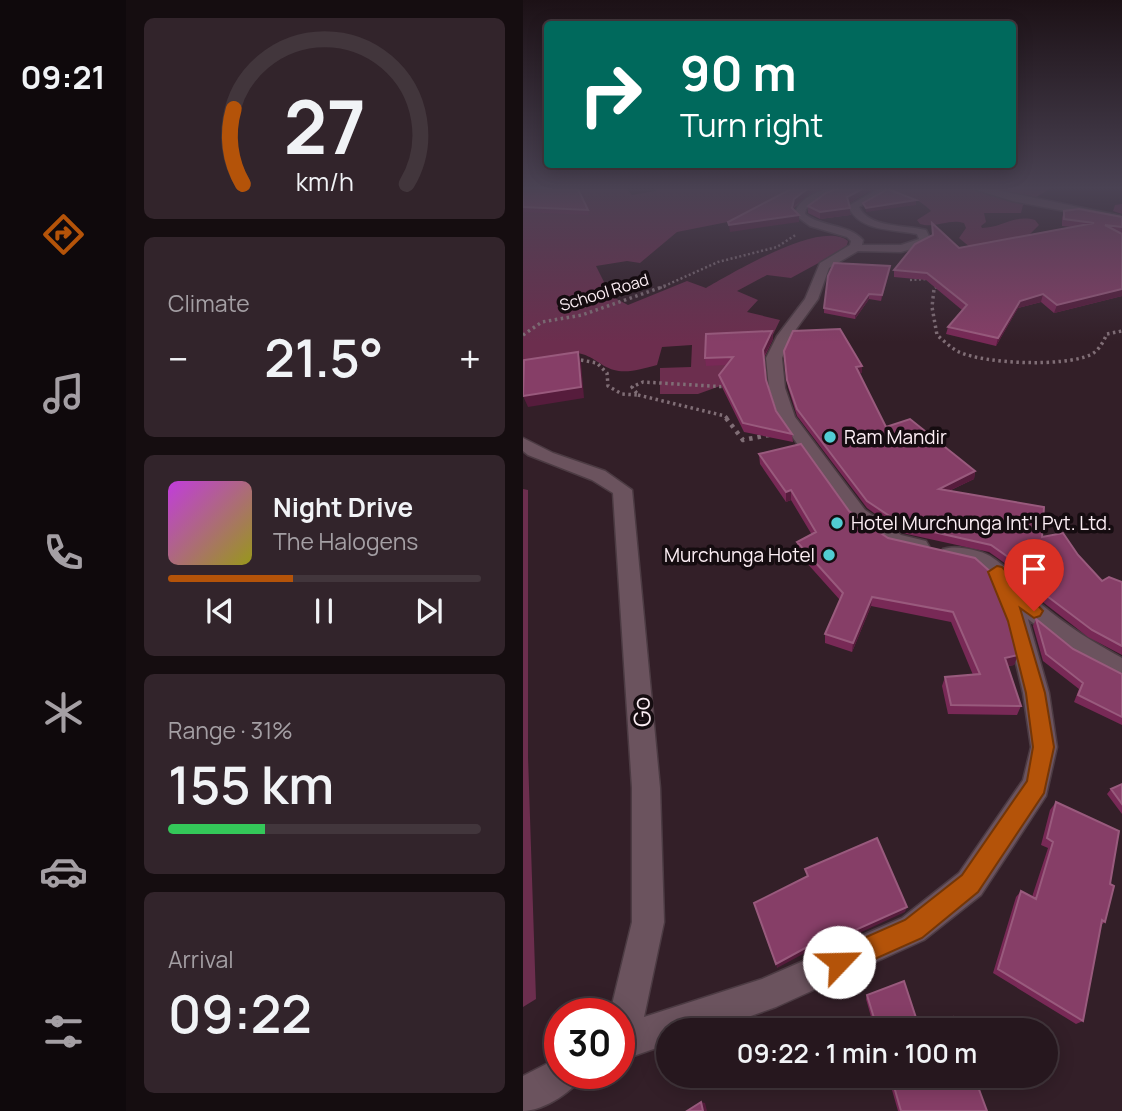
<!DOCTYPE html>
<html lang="en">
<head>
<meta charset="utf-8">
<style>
  :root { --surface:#26171e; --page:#32242b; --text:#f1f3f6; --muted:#a49fa4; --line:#42363c; --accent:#b45309 }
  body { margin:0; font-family:Manrope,sans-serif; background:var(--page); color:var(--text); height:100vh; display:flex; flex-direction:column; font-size:26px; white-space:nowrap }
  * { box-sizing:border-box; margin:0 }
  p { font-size:23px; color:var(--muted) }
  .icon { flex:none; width:38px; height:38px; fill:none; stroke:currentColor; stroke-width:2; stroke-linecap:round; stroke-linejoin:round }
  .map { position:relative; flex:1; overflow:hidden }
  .panel { display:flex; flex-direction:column; gap:18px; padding:18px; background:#150d10; width:397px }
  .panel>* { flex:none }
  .guide { position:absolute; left:21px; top:21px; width:472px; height:147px; border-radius:7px; box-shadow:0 4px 18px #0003,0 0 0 2px var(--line); background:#00695c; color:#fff; overflow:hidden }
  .speed { position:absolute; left:21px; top:998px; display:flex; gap:14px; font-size:35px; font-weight:700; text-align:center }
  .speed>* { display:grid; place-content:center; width:91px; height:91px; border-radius:50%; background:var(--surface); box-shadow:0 4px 18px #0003,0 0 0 2px var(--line); line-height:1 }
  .speed .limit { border:10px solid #d22; background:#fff; color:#111 }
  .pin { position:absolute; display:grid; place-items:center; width:60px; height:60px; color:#fff; margin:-72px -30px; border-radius:50% 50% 50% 0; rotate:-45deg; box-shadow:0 0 7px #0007 }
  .pin .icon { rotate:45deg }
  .me { position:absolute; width:77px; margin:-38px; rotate:66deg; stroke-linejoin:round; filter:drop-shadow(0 0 5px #0008) }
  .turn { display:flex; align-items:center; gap:24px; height:147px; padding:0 21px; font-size:32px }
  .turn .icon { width:91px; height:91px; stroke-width:2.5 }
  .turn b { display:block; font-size:49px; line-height:60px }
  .big { font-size:52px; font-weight:600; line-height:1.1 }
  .panel .tile { flex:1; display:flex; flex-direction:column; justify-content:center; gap:10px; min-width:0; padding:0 24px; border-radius:10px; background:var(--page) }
  .panel .dial { align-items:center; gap:0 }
  .dial svg { height:182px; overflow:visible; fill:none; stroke:var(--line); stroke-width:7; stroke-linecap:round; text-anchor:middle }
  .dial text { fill:var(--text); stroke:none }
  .song { display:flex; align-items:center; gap:21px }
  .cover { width:84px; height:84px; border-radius:10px; background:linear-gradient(135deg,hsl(290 70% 55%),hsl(60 70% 35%)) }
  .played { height:7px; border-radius:4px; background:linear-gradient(90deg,var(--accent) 40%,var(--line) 40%) }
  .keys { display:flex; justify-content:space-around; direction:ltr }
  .heat { display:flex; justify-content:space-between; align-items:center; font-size:38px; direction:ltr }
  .charge { height:10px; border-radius:5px; background:linear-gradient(90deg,#34c759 31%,var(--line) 0) }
  .trip { position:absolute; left:133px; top:1018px; width:402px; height:70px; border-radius:35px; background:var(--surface); box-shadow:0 4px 18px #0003,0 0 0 2px var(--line); font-weight:600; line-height:70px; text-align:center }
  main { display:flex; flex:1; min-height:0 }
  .dock { display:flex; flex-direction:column; width:126px; justify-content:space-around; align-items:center; background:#0f090c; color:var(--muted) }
  .dock .icon { width:49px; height:49px }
  .dock .selected { color:var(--accent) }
  .dock b { font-size:32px; color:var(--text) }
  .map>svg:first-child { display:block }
</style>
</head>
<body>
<main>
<nav class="dock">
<b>09:21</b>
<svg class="icon selected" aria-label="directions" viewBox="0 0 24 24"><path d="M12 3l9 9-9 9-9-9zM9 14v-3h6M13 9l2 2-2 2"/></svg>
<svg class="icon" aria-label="music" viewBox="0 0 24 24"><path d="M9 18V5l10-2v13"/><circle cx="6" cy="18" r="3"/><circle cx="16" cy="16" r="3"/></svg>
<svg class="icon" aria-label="phone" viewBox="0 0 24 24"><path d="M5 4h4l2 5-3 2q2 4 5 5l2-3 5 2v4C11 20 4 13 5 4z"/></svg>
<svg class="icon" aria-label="climate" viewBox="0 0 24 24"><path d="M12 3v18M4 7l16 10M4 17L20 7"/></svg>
<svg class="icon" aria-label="car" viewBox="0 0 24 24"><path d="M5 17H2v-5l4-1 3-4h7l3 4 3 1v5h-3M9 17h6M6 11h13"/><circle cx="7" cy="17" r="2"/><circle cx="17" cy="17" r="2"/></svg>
<svg class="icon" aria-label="filters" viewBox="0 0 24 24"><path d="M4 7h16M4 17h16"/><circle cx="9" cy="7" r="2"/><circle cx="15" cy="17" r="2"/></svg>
</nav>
<section class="panel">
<div class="tile dial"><svg viewBox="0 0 100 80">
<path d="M14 69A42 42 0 1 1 86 69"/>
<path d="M14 69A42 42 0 0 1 10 36" stroke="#b45309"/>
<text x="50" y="56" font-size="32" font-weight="700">27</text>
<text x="50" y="72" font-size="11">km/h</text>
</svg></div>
<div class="tile"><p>Climate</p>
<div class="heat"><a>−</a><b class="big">21.5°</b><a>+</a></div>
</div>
<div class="tile">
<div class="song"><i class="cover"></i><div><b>Night Drive</b><p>The Halogens</p></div></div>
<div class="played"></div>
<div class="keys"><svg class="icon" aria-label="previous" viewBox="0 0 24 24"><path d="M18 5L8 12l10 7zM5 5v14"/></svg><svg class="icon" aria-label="pause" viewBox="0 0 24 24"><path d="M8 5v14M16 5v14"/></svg><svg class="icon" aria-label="next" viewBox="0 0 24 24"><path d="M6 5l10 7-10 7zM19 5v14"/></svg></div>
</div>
<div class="tile"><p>Range · 31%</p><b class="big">155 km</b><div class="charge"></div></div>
<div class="tile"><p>Arrival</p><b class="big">09:22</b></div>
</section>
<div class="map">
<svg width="599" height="1111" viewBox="0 0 599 1111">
  <rect width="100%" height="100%" fill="#331f28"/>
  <path fill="#6c2e4e" d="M78 187H102L109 195 133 191 130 187H530L500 205 498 213H461L463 222 458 226 459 228C479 228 491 214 512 220L516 225 504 237 448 248 436 238 443 228 441 223C426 218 412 229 397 224L394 220 408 211C390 191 341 178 323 205L328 215H322L313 207 305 190 283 197 270 209 154 232 117 263 104 261 73 266 88 296 105 305 164 281 183 288C210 273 298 219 325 241L323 248 268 278 244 275 214 291 235 300 224 312 257 320 246 343 206 359 211 381 175 394H137V368L168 367 169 345 139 347 134 365C122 368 104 374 91 370 76 366 68 353 51 353 29 353 18 369 0 371V196Z
    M0 489 5 490V757L13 999 0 1007Z"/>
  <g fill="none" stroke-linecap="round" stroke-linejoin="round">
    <defs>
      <path id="street" d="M311 187H327L302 197 283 209 282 214C300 228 324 223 340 240L339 245H378L396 239 394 234C370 229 336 232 325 206L359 187H371L336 207C346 228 383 225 403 230L408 240 399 246 378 252 335 251 306 268 295 299 268 336 259 358 262 388 272 417 342 510 378 535 403 541 406 546 403 551 396 554 365 546 328 520 256 418 246 388 243 358 254 336 282 299 297 263 327 245 328 241 324 237 287 226 272 215C274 198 296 191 311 187Z
        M444 187H459L599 216V222L489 201Z
        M0 438 30 453 82 471 109 490 137 788 141 922 121 1017 239 979 379 918 436 873 500 780 508 747 500 693 483 621 469 582 451 567 420 559 417 554 420 549C432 545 455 549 467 556 487 568 501 588 518 604 542 625 570 642 599 658V681L548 653 505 619 526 693 534 747 523 796 458 895 401 940 253 1007 186 1031H145V1044L96 1061V1013H87L109 922V788L90 493 69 480 5 455 0 451Z
        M37 1057V1073H60C54 1090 20 1111 0 1111V1076Z"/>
    </defs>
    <use href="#street" stroke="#4c3b43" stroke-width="3"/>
    <path stroke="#806e76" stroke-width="2.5" stroke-dasharray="2 2.5" stroke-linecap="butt" d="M387 280 403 279
      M137 288 195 262 254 247 274 234
      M412 288 415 286"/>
    <path stroke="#806e76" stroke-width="3.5" stroke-dasharray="2.5 3.5" stroke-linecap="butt" d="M415 286 411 289 409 307 414 335C421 341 428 348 436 352 463 364 540 367 567 355 576 351 580 342 584 334L599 331
      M0 335 19 322 59 315 142 286
      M52 359 74 363 84 373 85 386 99 394 115 395 109 387 120 382 205 387
      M115 395 202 416 205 419"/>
    <path stroke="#806e76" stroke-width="4.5" stroke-dasharray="3.5 5" stroke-linecap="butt" d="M203 418 220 440 246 435"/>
    <use href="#street" fill="#6b535e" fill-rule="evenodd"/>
  </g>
  <path fill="#782956" d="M0 187H71L55 190 65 210 66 215 0 212Z
    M352 188 326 203 327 215 297 219 285 213V206Z
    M599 204V214L590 211 592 205Z
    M541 211 599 217V296L531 313 518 302 495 308 473 346 423 334 425 327 439 310 403 280 371 277V270L409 236V223L436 248 549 227 539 226V218Z
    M367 266 358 301 346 299 332 319 301 313V308Z
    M249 331 250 339 241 358 243 380 253 411 269 434 270 442 221 432 197 383 196 375 203 365 183 366 182 358Z
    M262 358 339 373H336L363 427 452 471 451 479 426 491 555 555 579 581 599 582V655L565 637 521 603 483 564 466 552 379 533 344 508 274 416 265 387Z
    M236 454 326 511 495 655 491 665 485 666 498 706 494 715 425 714 419 686 422 677 450 675 428 622 348 606 329 652 302 643V634L317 600 274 552V542L289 535 268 500 263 502 237 464Z
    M513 619 550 649 599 674V725L551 702 556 689 520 661 510 626Z
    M599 784V814L584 794 588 789Z
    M533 802 587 884 582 922 578 925 560 1021 553 1024 470 973 493 897 498 891 509 897 525 848 518 845 527 810Z
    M344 995 397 1030 435 1031H352L343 999Z
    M365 1076H451L464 1111H375Z"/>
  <path fill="#561c3c" d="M53 187H71L54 190Z
    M287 187H305L288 193 271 206 269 215V208L271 199Z
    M343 187H352V188L324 204V197Z
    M393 200V205L343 212V208Z
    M327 208V215L297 219V212Z
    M276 215V222L207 232 206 225Z
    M367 266V271L358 301 359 295Z
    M599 289V296L531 313 534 305Z
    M346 294V299L332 319V314Z
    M520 294 518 302 495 308 473 346 475 338 497 301Z
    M249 331 250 339 240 358V350Z
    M55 352 58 362 61 398 5 407 0 396Z
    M339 366V373L332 374 333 367Z
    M452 471 451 479 415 496 416 489Z
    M268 490V500L263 502V492Z
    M349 597 348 606 329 652 330 643Z
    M495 655 491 665 478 667 482 658Z
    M384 907 382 912 308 946V941Z
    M306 935V940L254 968 253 964Z
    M178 1102 182 1103 184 1111H180Z"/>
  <path fill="#863e67" stroke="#995a7d" stroke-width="2" d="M0 187H54L65 210 0 207Z
    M272 187H287L271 199 269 208 276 215 206 225 205 222Z
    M318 187H343L324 197 327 208 297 212 285 206 303 193Z
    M365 189 393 200 343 208 340 203Z
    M556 209 599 217V227L582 225 599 234V289L534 305 520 294 497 301 475 338 425 327 444 305 404 273 371 270 392 244 410 235 409 223 436 248 571 223 541 219V211Z
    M311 263 367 266 359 295 346 294 332 314 301 308 305 276Z
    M317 329 339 366 333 367 363 427 387 419 452 471 416 489 521 507 519 537 540 533 555 555 579 581 586 577 599 582V646L569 630 524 596 485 557 468 545 380 525 344 501 274 409 264 380 261 351 270 331Z
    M249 331 240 350 243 380 253 411 269 434 220 423 196 375 210 357 182 358 183 334Z
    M55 352 58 387 0 396 1 360Z
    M278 444 326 511 365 538 452 558 470 574 484 612 495 655 482 658 498 706 428 705 422 677 457 674 430 612 349 597 330 643 302 634 320 593 274 542 293 532 268 490 263 492 236 454Z
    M513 619 550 649 599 674V717L555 695 560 683 523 654Z
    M599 784V804L588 789Z
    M533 802 596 831 587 884 591 886 582 922 579 920 560 1021 475 969 498 891 513 899 530 842 524 838Z
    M354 838 384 907 308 941 306 935 253 964 231 903 285 876 282 869Z
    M381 981 397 1030 430 1017 435 1031H355L344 995Z
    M368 1076H451L464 1111H378Z
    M178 1102 180 1111H164Z"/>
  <linearGradient id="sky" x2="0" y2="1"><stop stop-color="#1c1116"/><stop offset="0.55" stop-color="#4a4253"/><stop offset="1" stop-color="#4a4253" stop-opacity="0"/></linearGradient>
  <rect width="599" height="342" fill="url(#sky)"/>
  <path fill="#b45309" stroke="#753606" stroke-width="2" d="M474 566 479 567 520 611 517 616 511 618 497 608 522 693 531 747 521 793 455 892 399 938 316 975 307 971 303 962 307 953 382 920 439 875 504 781 510 747 503 693 485 621 465 572Z"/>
  <g fill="#51ccd3" stroke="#150c10" stroke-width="2.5">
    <circle cx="307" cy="437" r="7"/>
    <circle cx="314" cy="523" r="7"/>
    <circle cx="306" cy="555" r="7"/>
  </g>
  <g text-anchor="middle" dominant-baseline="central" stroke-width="7" stroke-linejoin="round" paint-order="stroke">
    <g font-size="16" fill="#fceef4" stroke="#150c10">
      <text transform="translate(81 292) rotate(-17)">School Road</text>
    </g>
    <g font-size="19" fill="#fceef4" stroke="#150c10" text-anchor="start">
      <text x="321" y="437">Ram Mandir</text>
      <text x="328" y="523">Hotel Murchunga Int'l Pvt. Ltd.</text>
      <text x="292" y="555" text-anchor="end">Murchunga Hotel</text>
    </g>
    <g font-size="23" fill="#fceef4" stroke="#150c10">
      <text transform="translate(118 712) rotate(-94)">Go</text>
    </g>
  </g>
</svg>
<div class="speed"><div class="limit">30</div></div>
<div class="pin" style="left:511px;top:611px;background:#d93025"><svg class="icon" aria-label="arrive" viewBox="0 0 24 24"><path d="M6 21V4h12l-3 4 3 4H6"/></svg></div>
<svg class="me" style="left:316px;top:962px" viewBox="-20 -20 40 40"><circle r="19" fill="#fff"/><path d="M0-13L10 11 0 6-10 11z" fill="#b45309"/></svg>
<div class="trip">09:22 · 1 min · 100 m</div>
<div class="guide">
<div class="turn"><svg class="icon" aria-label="right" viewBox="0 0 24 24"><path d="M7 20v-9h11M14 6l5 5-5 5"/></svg><div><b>90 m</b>Turn right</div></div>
</div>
</div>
</main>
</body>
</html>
